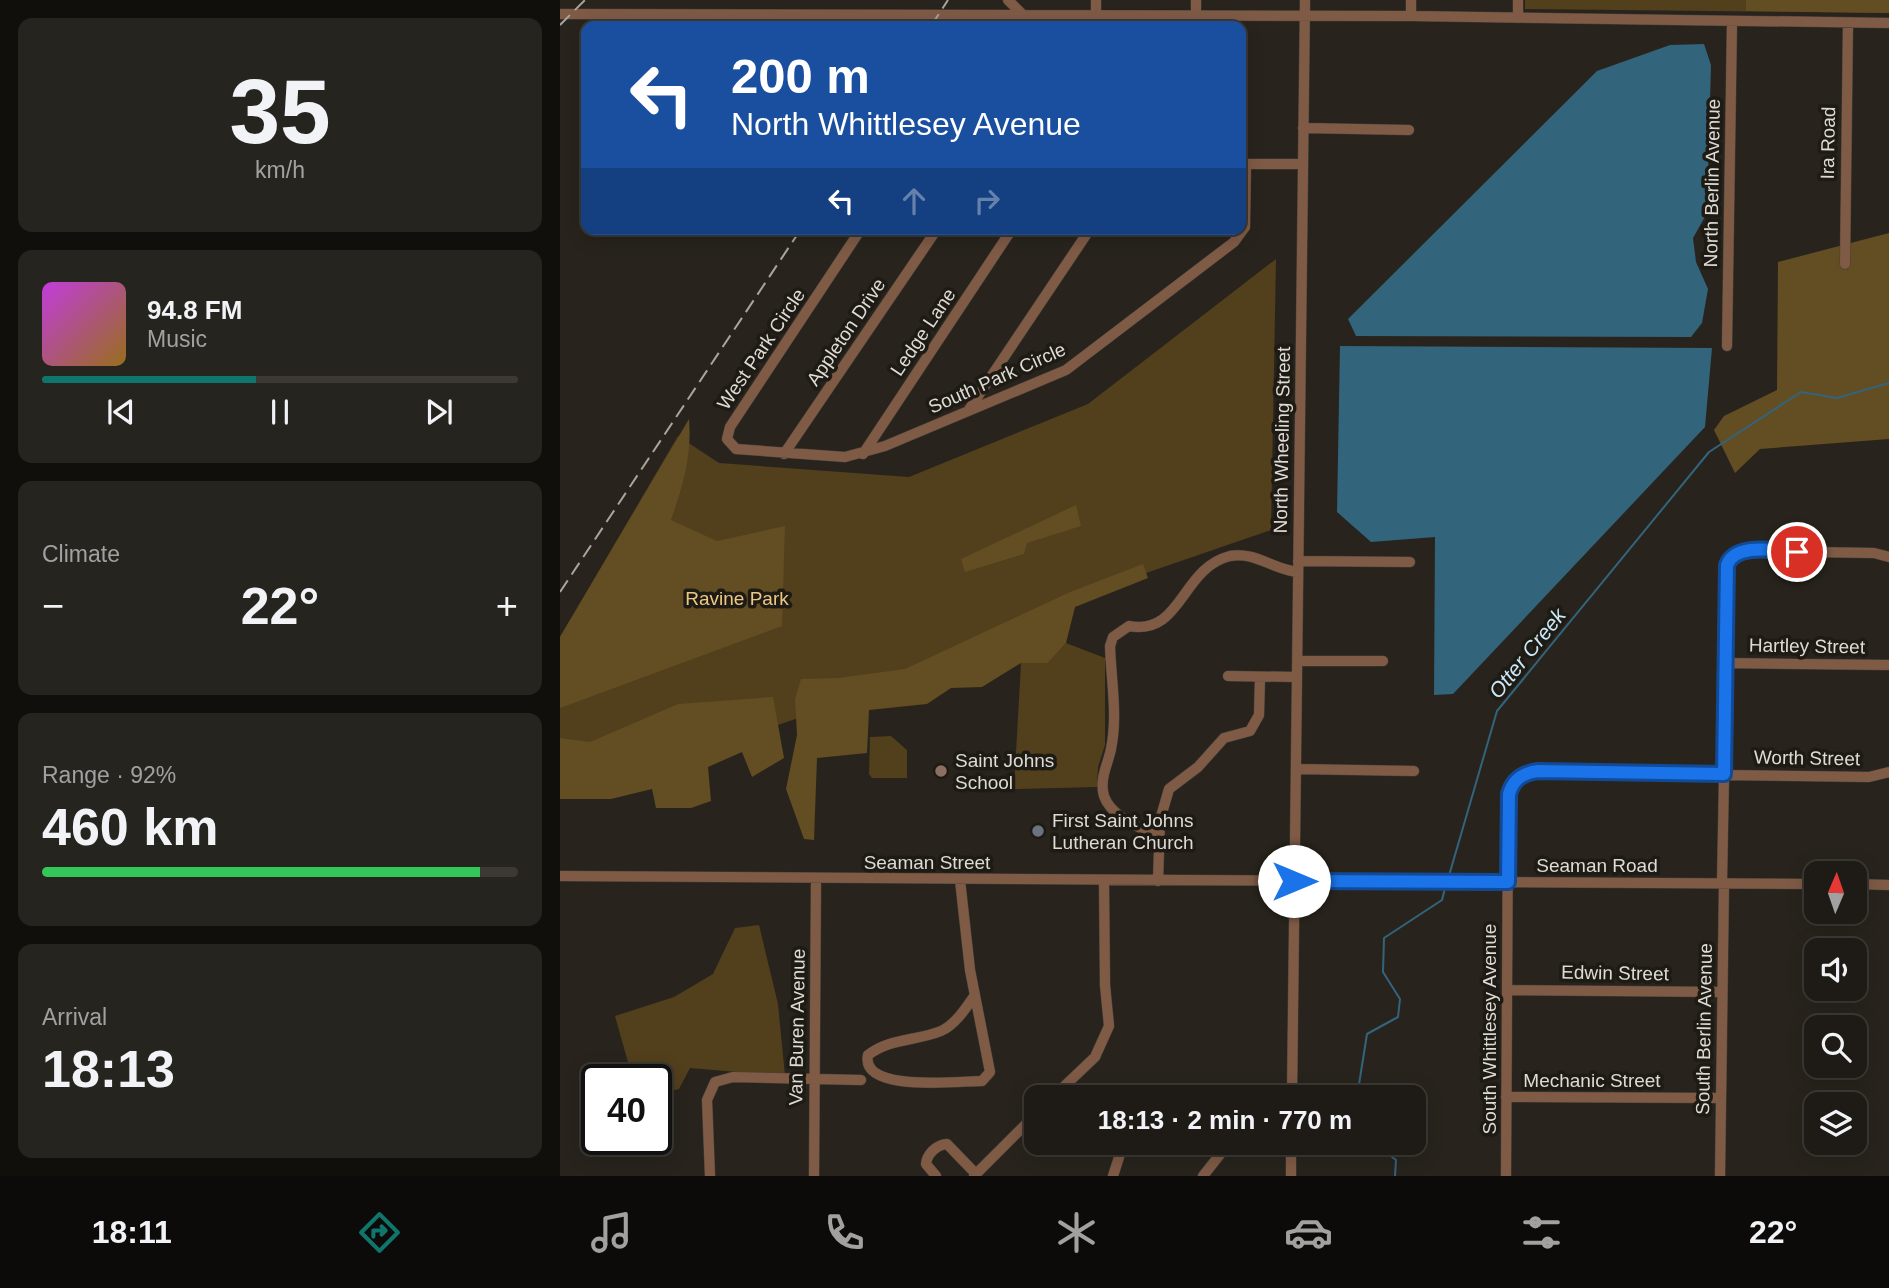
<!DOCTYPE html>
<html lang="en">
<head>
<meta charset="utf-8">
<style>
  :root { --surface:#1e1b16; --page:#26241f; --text:#f1f3f6; --muted:#a1a1a1; --line:#3c3935; --accent:#0f766e }
  body { margin:0; font-family:Arial,sans-serif; background:var(--page); color:var(--text); height:100vh; display:flex; flex-direction:column; font-size:26px; white-space:nowrap }
  * { box-sizing:border-box; margin:0 }
  p { font-size:23px; color:var(--muted) }
  .icon { flex:none; width:38px; height:38px; fill:none; stroke:currentColor; stroke-width:2; stroke-linecap:round; stroke-linejoin:round }
  .map { position:relative; flex:1; overflow:hidden }
  .panel { display:flex; flex-direction:column; gap:18px; padding:18px; background:#100f0c; width:560px }
  .panel>* { flex:none }
  .guide { position:absolute; left:21px; top:21px; width:665px; height:214px; border-radius:14px; box-shadow:0 4px 18px #0003,0 0 0 2px var(--line); background:#1a4fa0; color:#fff; overflow:hidden }
  .needle { width:46px; rotate:2deg }
  .fabs { position:absolute; left:1244px; top:861px; display:grid; gap:14px }
  .fabs a { display:grid; place-items:center; width:63px; height:63px; border-radius:14px; background:var(--surface); box-shadow:0 4px 18px #0003,0 0 0 2px var(--line); font-size:35px }
  .speed { position:absolute; left:21px; top:1064px; display:flex; gap:14px; font-size:35px; font-weight:700; text-align:center }
  .speed>* { display:grid; place-content:center; width:91px; height:91px; border-radius:50%; background:var(--surface); box-shadow:0 4px 18px #0003,0 0 0 2px var(--line); line-height:1 }
  .speed .limit { border:4px solid #111; border-radius:10px; background:#fff; color:#111 }
  .pin { position:absolute; display:grid; place-items:center; width:60px; height:60px; color:#fff; margin:-30px; border:4px solid #fff; border-radius:50%; box-shadow:0 2px 7px #0007 }
  .me { position:absolute; width:77px; margin:-38px; rotate:90deg; stroke-linejoin:round; filter:drop-shadow(0 0 5px #0008) }
  .turn { display:flex; align-items:center; gap:24px; height:147px; padding:0 35px; font-size:32px }
  .turn .icon { width:91px; height:91px; stroke-width:2.5 }
  .turn b { display:block; font-size:49px; line-height:60px }
  .lanes { display:flex; align-items:center; height:66px; padding:0 35px; background:#0003; justify-content:center; gap:35px; direction:ltr }
  .lanes .off { opacity:.35 }
  .big { font-size:52px; font-weight:600; line-height:1.1 }
  .panel .card { flex:1; display:flex; flex-direction:column; justify-content:center; gap:10px; min-width:0; padding:0 24px; border-radius:14px; background:var(--page) }
  .panel .dial { align-items:center; gap:0 }
  .dial b { font-size:91px; line-height:1 }
  .song { display:flex; align-items:center; gap:21px }
  .cover { width:84px; height:84px; border-radius:10px; background:linear-gradient(135deg,hsl(290 70% 55%),hsl(40 70% 35%)) }
  .played { height:7px; border-radius:4px; background:linear-gradient(90deg,var(--accent) 45%,var(--line) 45%) }
  .keys { display:flex; justify-content:space-around; direction:ltr }
  .heat { display:flex; justify-content:space-between; align-items:center; font-size:38px; direction:ltr }
  .charge { height:10px; border-radius:5px; background:linear-gradient(90deg,#34c759 92%,var(--line) 0) }
  .trip { position:absolute; left:464px; top:1085px; width:402px; height:70px; border-radius:14px; background:var(--surface); box-shadow:0 4px 18px #0003,0 0 0 2px var(--line); font-weight:600; line-height:70px; text-align:center }
  .dock { display:flex; height:112px; justify-content:space-around; align-items:center; background:#0c0b09; color:var(--muted) }
  .dock .icon { width:49px; height:49px }
  .dock .active { color:var(--accent) }
  .dock b { font-size:32px; color:var(--text) }
  main { display:flex; flex:1; min-height:0 }
  .map>svg:first-child { display:block }
</style>
</head>
<body>
<main>
<section class="panel">
<div class="card dial"><b>35</b><p>km/h</p></div>
<div class="card">
<div class="song"><i class="cover"></i><div><b>94.8 FM</b><p>Music</p></div></div>
<div class="played"></div>
<div class="keys"><svg class="icon" aria-label="previous" viewBox="0 0 24 24"><path d="M18 5L8 12l10 7zM5 5v14"/></svg><svg class="icon" aria-label="pause" viewBox="0 0 24 24"><path d="M8 5v14M16 5v14"/></svg><svg class="icon" aria-label="next" viewBox="0 0 24 24"><path d="M6 5l10 7-10 7zM19 5v14"/></svg></div>
</div>
<div class="card"><p>Climate</p>
<div class="heat"><a>−</a><b class="big">22°</b><a>+</a></div>
</div>
<div class="card"><p>Range · 92%</p><b class="big">460 km</b><div class="charge"></div></div>
<div class="card"><p>Arrival</p><b class="big">18:13</b></div>
</section>
<div class="map">
<svg width="1329" height="1176" viewBox="0 0 1329 1176">
  <rect width="100%" height="100%" fill="#28241d"/>
  <path fill="#523f1c" d="M965 0H1329V13L965 9Z
    M716 259 711 530 525 594 316 692 35 786 0 790V637L118 436 159 463 349 477 528 404Z
    M506 643 545 658V745L538 767 537 787 454 789 461 663H488Z
    M331 736 347 750V778H312L309 774 310 737Z
    M199 925 218 1004 225 1076 130 1068 119 1089 96 1094V1080H73L55 1016 114 997 153 974 175 928Z"/>
  <path fill="#634d23" d="M1186 0H1329V13L1186 11Z
    M1329 233V439L1200 449 1175 473 1154 430 1164 416 1217 390 1218 262Z
    M129 419C132 457 123 485 111 520L157 541 225 526 222 626 0 708V637Z
    M516 505 521 526 467 543 464 554 405 572 401 559Z
    M583 564 588 578 515 607 506 643 488 663H461L422 687 391 688 367 704 309 710 307 753 257 758 254 840 244 839 226 789 237 735 235 699 241 679 278 678 345 669 510 592Z
    M213 697 224 758 192 777 182 752 148 767 151 801 131 808H96L92 789 51 799H0V738L30 742 118 704Z"/>
  <path fill="#32647c" d="M1144 44 1151 65 1147 213 1133 238 1136 262 1148 289 1142 323 1131 337 796 336 788 319 1037 71 1110 45Z
    M780 346 1152 348 1145 427 893 694 874 695 875 537 811 542 777 512Z"/>
  <g fill="none" stroke-linecap="round" stroke-linejoin="round">
    <path stroke="#32647c" stroke-width="2" d="M888 879 937 711 1149 452 1241 392 1277 398 1329 383
      M797 1097 807 1034 838 1017 840 999 823 972 824 938 882 900 886 884
      M814 1143 836 1160 835 1176"/>
    <defs>
      <path id="minor" d="M448 0 463 15
        M0 14 851 16 1329 23
        M636 15V0
        M851 16V0
        M958 18V0
        M536 26V0
        M743 128 849 130
        M681 164H743
        M301 229 170 427 167 439 176 449 285 457 325 446 506 370 674 242 685 227 686 165
        M1285 264 1288 23
        M1167 346 1172 21
        M408 411 530 229
        M224 454 377 229
        M303 454 452 229
        M738 561 850 562
        M738 661H823
        M1165 663 1329 665
        M668 676 737 677
        M736 769 854 771
        M1164 775 1309 777 1329 772
        M599 837C581 828 551 817 544 796 539 779 548 764 551 749 558 715 551 680 550 646L553 637 569 626C622 636 621 568 670 556 694 551 714 570 738 572
        M0 876 1256 884
        M400 880 410 970 430 1072 422 1081C398 1081 300 1093 308 1055 330 1038 357 1041 381 1031 395 1025 406 1008 415 995
        M598 881 600 820 609 789 638 767 664 738 690 731 699 715 700 677
        M1162 883 1168 561 1176 553 1187 551 1314 553 1329 557
        M1295 884 1329 885
        M947 990 1162 992
        M493 1097 535 1057 549 1026 545 985 544 881
        M732 1097 745 0
        M946 1097 1160 1098
        M150 1176 147 1100 155 1082 173 1077 301 1080
        M254 1176 256 879
        M376 1176 366 1164C367 1154 376 1145 387 1144L416 1174
        M414 1176 476 1114
        M553 1176 560 1154 568 1143
        M643 1176 669 1143
        M731 1176V1143
        M946 1176 948 821C949 796 949 775 978 771L1164 774
        M1160 1176 1164 883"/>
    </defs>
    <use href="#minor" stroke="#45413b" stroke-width="11"/>
    <use href="#minor" stroke="#7f5b46" stroke-width="10"/>
    <path stroke="#a8a59f" stroke-width="2" stroke-dasharray="14 7" stroke-linecap="butt" d="M0 25 25 0
      M371 26 388 0
      M0 592 241 229"/>
  </g>
  <g fill="none" stroke-linecap="round" stroke-linejoin="round">
    <defs>
      <path id="route" d="M734 881 948 882 949 794C953 779 963 773 978 771L1164 774 1167 565C1176 542 1216 551 1237 552"/>
    </defs>
    <use href="#route" stroke="#114b97" stroke-width="18"/>
    <use href="#route" stroke="#1a73e8" stroke-width="12"/>
  </g>
  <circle fill="#8d6e63" stroke="#1e1b14" stroke-width="2.5" cx="381" cy="771" r="7"/>
  <circle fill="#6b7280" stroke="#1e1b14" stroke-width="2.5" cx="478" cy="831" r="7"/>
  <g text-anchor="middle" dominant-baseline="central" stroke-width="7" stroke-linejoin="round" paint-order="stroke">
    <g font-size="19" fill="#dedbd6" stroke="#1e1b14">
      <text transform="translate(1268 143) rotate(-89)">Ira Road</text>
      <text transform="translate(1152 183) rotate(-89)">North Berlin Avenue</text>
      <text transform="translate(286 332) rotate(-56)">Appleton Drive</text>
      <text transform="translate(363 332) rotate(-56)">Ledge Lane</text>
      <text transform="translate(201 349) rotate(-56)">West Park Circle</text>
      <text transform="translate(437 378) rotate(-24)">South Park Circle</text>
      <text transform="translate(722 440) rotate(-89)">North Wheeling Street</text>
      <text transform="translate(1247 646) rotate(1)">Hartley Street</text>
      <text transform="translate(1247 758) rotate(1)">Worth Street</text>
      <text x="367" y="862">Seaman Street</text>
      <text x="1037" y="865">Seaman Road</text>
      <text transform="translate(1055 973) rotate(1)">Edwin Street</text>
      <text transform="translate(237 1027) rotate(-89)">Van Buren Avenue</text>
      <text transform="translate(929 1029) rotate(-90)">South Whittlesey Avenue</text>
      <text transform="translate(1144 1029) rotate(-89)">South Berlin Avenue</text>
      <text x="1032" y="1080">Mechanic Street</text>
    </g>
    <g font-size="19" fill="#edc783" stroke="#1e1b14">
      <text x="177" y="598">Ravine Park</text>
    </g>
    <g font-size="19" fill="#dedbd6" stroke="#1e1b14" text-anchor="start">
      <text x="395" y="760">Saint Johns<tspan x="395" dy="22">School</tspan></text>
      <text x="492" y="820">First Saint Johns<tspan x="492" dy="22">Lutheran Church</tspan></text>
    </g>
    <g font-size="21" font-style="italic" fill="#cbe9f9" stroke="#1e1b14">
      <text transform="translate(967 653) rotate(-51)">Otter Creek</text>
    </g>
  </g>
</svg>
<div class="fabs">
<a><svg class="needle" viewBox="-14 -14 28 28"><path d="M0-13l5 13h-10z" fill="#e53935"/><path d="M0 13l5-13h-10z" fill="#a1a1a1"/></svg></a>
<a><svg class="icon" aria-label="sound" viewBox="0 0 24 24"><path d="M4 9h4l5-4v14l-5-4H4zM17 9q2 3 0 6"/></svg></a>
<a><svg class="icon" aria-label="search" viewBox="0 0 24 24"><circle cx="10" cy="10" r="6"/><path d="M15 15l6 6"/></svg></a>
<a><svg class="icon" aria-label="layers" viewBox="0 0 24 24"><path d="M12 4l9 5-9 5-9-5zM3 14l9 5 9-5"/></svg></a>
</div>
<div class="speed"><div class="limit">40</div></div>
<div class="pin" style="left:1237px;top:552px;background:#d93025"><svg class="icon" aria-label="arrive" viewBox="0 0 24 24"><path d="M6 21V4h12l-3 4 3 4H6"/></svg></div>
<svg class="me" style="left:734px;top:881px" viewBox="-20 -20 40 40"><circle r="19" fill="#fff"/><path d="M0-13L10 11 0 6-10 11z" fill="#1a73e8"/></svg>
<div class="trip">18:13 · 2 min · 770 m</div>
<div class="guide">
<div class="turn"><svg class="icon" aria-label="left" viewBox="0 0 24 24"><path d="M17 20v-9H6M10 6l-5 5 5 5"/></svg><div><b>200 m</b>North Whittlesey Avenue</div></div>
<div class="lanes"><svg class="icon" aria-label="left" viewBox="0 0 24 24"><path d="M17 20v-9H6M10 6l-5 5 5 5"/></svg><svg class="icon off" aria-label="ahead" viewBox="0 0 24 24"><path d="M12 20V5M6 11l6-6 6 6"/></svg><svg class="icon off" aria-label="right" viewBox="0 0 24 24"><path d="M7 20v-9h11M14 6l5 5-5 5"/></svg></div>
</div>
</div>
</main>
<nav class="dock">
<b>18:11</b>
<svg class="icon active" aria-label="directions" viewBox="0 0 24 24"><path d="M12 3l9 9-9 9-9-9zM9 14v-3h6M13 9l2 2-2 2"/></svg>
<svg class="icon" aria-label="music" viewBox="0 0 24 24"><path d="M9 18V5l10-2v13"/><circle cx="6" cy="18" r="3"/><circle cx="16" cy="16" r="3"/></svg>
<svg class="icon" aria-label="phone" viewBox="0 0 24 24"><path d="M5 4h4l2 5-3 2q2 4 5 5l2-3 5 2v4C11 20 4 13 5 4z"/></svg>
<svg class="icon" aria-label="climate" viewBox="0 0 24 24"><path d="M12 3v18M4 7l16 10M4 17L20 7"/></svg>
<svg class="icon" aria-label="car" viewBox="0 0 24 24"><path d="M5 17H2v-5l4-1 3-4h7l3 4 3 1v5h-3M9 17h6M6 11h13"/><circle cx="7" cy="17" r="2"/><circle cx="17" cy="17" r="2"/></svg>
<svg class="icon" aria-label="filters" viewBox="0 0 24 24"><path d="M4 7h16M4 17h16"/><circle cx="9" cy="7" r="2"/><circle cx="15" cy="17" r="2"/></svg>
<b>22°</b>
</nav>
</body>
</html>
